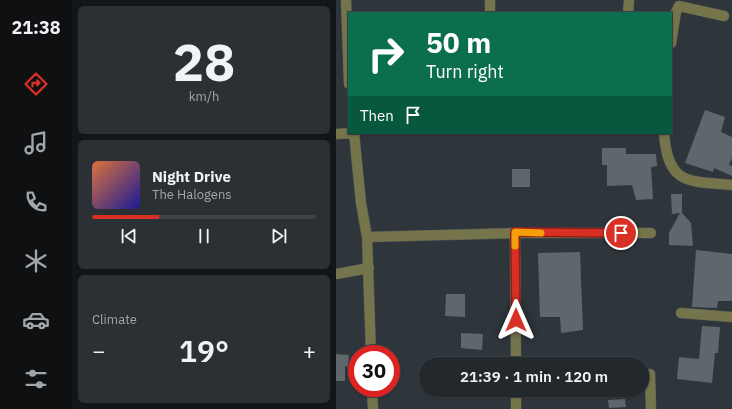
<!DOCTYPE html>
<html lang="en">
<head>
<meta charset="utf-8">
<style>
  :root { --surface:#22282c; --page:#2a3034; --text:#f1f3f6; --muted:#a2a6a9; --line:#3f4448; --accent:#d93025 }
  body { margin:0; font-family:"IBM Plex Sans",sans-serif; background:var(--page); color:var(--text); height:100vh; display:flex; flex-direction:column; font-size:15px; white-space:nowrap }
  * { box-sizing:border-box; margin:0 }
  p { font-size:13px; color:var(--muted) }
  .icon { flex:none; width:22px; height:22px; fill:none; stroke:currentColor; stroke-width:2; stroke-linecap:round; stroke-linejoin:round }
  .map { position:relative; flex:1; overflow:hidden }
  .panel { display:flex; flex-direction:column; gap:6px; padding:6px; background:#131618; width:264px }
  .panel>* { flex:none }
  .top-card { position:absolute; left:12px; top:12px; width:324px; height:122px; border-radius:0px; box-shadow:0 1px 3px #0004,0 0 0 1px var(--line); background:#0b6e4f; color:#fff; overflow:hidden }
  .speed { position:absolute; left:12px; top:345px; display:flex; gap:8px; font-size:20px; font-weight:700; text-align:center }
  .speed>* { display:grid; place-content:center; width:52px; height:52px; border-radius:50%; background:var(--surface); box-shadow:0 1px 3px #0004,0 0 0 1px var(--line); line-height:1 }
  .speed .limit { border:6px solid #d22; background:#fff; color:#111 }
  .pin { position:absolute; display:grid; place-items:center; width:34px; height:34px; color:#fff; margin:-17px; border:2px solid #fff; border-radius:50%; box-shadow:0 1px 4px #0007 }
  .me { position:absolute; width:44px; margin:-22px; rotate:0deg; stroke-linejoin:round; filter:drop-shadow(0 0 3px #0008) }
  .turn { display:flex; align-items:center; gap:14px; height:84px; padding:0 12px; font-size:18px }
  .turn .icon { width:52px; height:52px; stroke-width:2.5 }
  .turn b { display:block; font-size:28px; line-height:34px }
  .then { display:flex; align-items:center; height:38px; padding:0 12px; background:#0003; gap:8px; font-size:15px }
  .big { font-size:30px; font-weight:600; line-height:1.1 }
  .panel .widget { flex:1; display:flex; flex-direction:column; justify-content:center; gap:6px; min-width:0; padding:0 14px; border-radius:6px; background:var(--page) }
  .panel .dial { align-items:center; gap:0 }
  .dial b { font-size:52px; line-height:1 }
  .song { display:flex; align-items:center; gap:12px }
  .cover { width:48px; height:48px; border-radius:6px; background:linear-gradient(135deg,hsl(20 70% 55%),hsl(240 70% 35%)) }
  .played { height:4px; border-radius:2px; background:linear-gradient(90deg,var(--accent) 30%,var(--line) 30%) }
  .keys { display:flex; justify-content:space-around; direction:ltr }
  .heat { display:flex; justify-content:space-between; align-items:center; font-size:22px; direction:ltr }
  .trip { position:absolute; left:83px; top:357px; width:230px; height:40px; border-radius:20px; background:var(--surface); box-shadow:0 1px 3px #0004,0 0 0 1px var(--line); font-weight:600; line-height:40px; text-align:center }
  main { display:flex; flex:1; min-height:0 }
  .dock { display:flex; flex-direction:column; width:72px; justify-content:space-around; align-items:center; background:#0e1012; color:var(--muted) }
  .dock .icon { width:28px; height:28px }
  .dock .current { color:var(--accent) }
  .dock b { font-size:18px; color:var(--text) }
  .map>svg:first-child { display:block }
</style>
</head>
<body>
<main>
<nav class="dock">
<b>21:38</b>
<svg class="icon current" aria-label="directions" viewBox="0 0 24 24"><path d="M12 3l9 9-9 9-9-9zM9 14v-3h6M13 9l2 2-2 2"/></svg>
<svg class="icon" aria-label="music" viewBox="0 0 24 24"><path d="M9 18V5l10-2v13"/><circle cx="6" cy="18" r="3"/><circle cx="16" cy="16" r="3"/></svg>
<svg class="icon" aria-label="phone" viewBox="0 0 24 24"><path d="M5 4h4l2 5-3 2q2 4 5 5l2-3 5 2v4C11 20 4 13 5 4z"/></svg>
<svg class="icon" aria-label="climate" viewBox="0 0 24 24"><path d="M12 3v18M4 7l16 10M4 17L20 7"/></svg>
<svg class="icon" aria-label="car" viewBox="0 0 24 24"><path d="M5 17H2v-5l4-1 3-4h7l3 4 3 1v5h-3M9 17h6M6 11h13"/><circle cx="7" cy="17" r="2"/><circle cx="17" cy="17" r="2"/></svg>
<svg class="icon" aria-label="filters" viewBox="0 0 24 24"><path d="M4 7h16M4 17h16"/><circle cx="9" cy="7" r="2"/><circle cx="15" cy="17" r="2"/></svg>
</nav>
<section class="panel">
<div class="widget dial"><b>28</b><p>km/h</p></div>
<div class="widget">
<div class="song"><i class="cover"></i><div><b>Night Drive</b><p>The Halogens</p></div></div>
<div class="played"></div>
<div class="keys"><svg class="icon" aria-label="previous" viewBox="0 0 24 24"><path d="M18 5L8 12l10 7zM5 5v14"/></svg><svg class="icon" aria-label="pause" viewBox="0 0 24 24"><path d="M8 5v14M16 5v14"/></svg><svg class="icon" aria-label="next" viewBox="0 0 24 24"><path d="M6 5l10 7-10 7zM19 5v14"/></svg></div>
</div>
<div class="widget"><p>Climate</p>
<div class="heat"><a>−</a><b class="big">19°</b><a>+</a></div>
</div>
</section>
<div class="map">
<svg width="396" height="409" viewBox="0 0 396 409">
  <rect width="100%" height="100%" fill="#2e363b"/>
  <path fill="#5f676d" d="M369 110 389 117 385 132 396 137V158L393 165 396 166V176L378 168 377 172 349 163Z
    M266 148H290V154H320L321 166 315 167 317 199 300 200 296 185 271 186V165H266Z
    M176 169H194V187H176Z
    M335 194H346V213L355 223 357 246 333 245V233L344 213 336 214Z
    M360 250 396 254V301H382L381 308 356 307Z
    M244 252 247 330 225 333 224 317H204L202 253Z
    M110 294H129V317L109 316Z
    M366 326 384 327 382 353H379L376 383 341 379 343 357 363 359Z
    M125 333 147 334 146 350 125 348Z
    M0 354 13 355 12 367 9 366V381H0Z
    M289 399 290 407 273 408 272 400Z"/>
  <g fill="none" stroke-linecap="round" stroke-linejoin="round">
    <defs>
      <path id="minor" d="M10 0 13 84
        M154 0V13
        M292 13 293 0
        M335 43 340 12 343 6 388 16
        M18 133 25 203 31 237 35 354
        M328 133C332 185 351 181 396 185
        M0 134 18 133
        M179 233H315
        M31 237 179 233 180 364
        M0 274 33 268
        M345 313 396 317
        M314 374 315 409
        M36 388 37 409
        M180 390V409"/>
    </defs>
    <use href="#minor" stroke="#4d5459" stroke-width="11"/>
    <use href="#minor" stroke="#75744a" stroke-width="10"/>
  </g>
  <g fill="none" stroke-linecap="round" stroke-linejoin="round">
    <defs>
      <path id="route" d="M180 320 179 232 285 233"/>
    </defs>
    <use href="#route" stroke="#8d1f18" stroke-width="10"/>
    <use href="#route" stroke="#d93025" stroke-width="7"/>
    <path stroke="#f59e0b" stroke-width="7" d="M179 246V232L205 233"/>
  </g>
</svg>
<div class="speed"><div class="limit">30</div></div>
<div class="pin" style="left:285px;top:233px;background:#d93025"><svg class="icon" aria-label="arrive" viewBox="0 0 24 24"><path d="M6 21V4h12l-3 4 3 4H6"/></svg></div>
<svg class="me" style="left:180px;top:320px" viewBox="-20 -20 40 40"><path d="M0-17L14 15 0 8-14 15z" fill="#d93025" stroke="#fff" stroke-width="4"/></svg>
<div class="trip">21:39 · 1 min · 120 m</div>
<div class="top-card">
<div class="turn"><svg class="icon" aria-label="right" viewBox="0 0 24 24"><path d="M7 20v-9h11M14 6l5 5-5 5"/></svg><div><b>50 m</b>Turn right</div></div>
<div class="then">Then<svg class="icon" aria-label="arrive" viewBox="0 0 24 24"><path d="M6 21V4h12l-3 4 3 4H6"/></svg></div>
</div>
</div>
</main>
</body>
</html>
